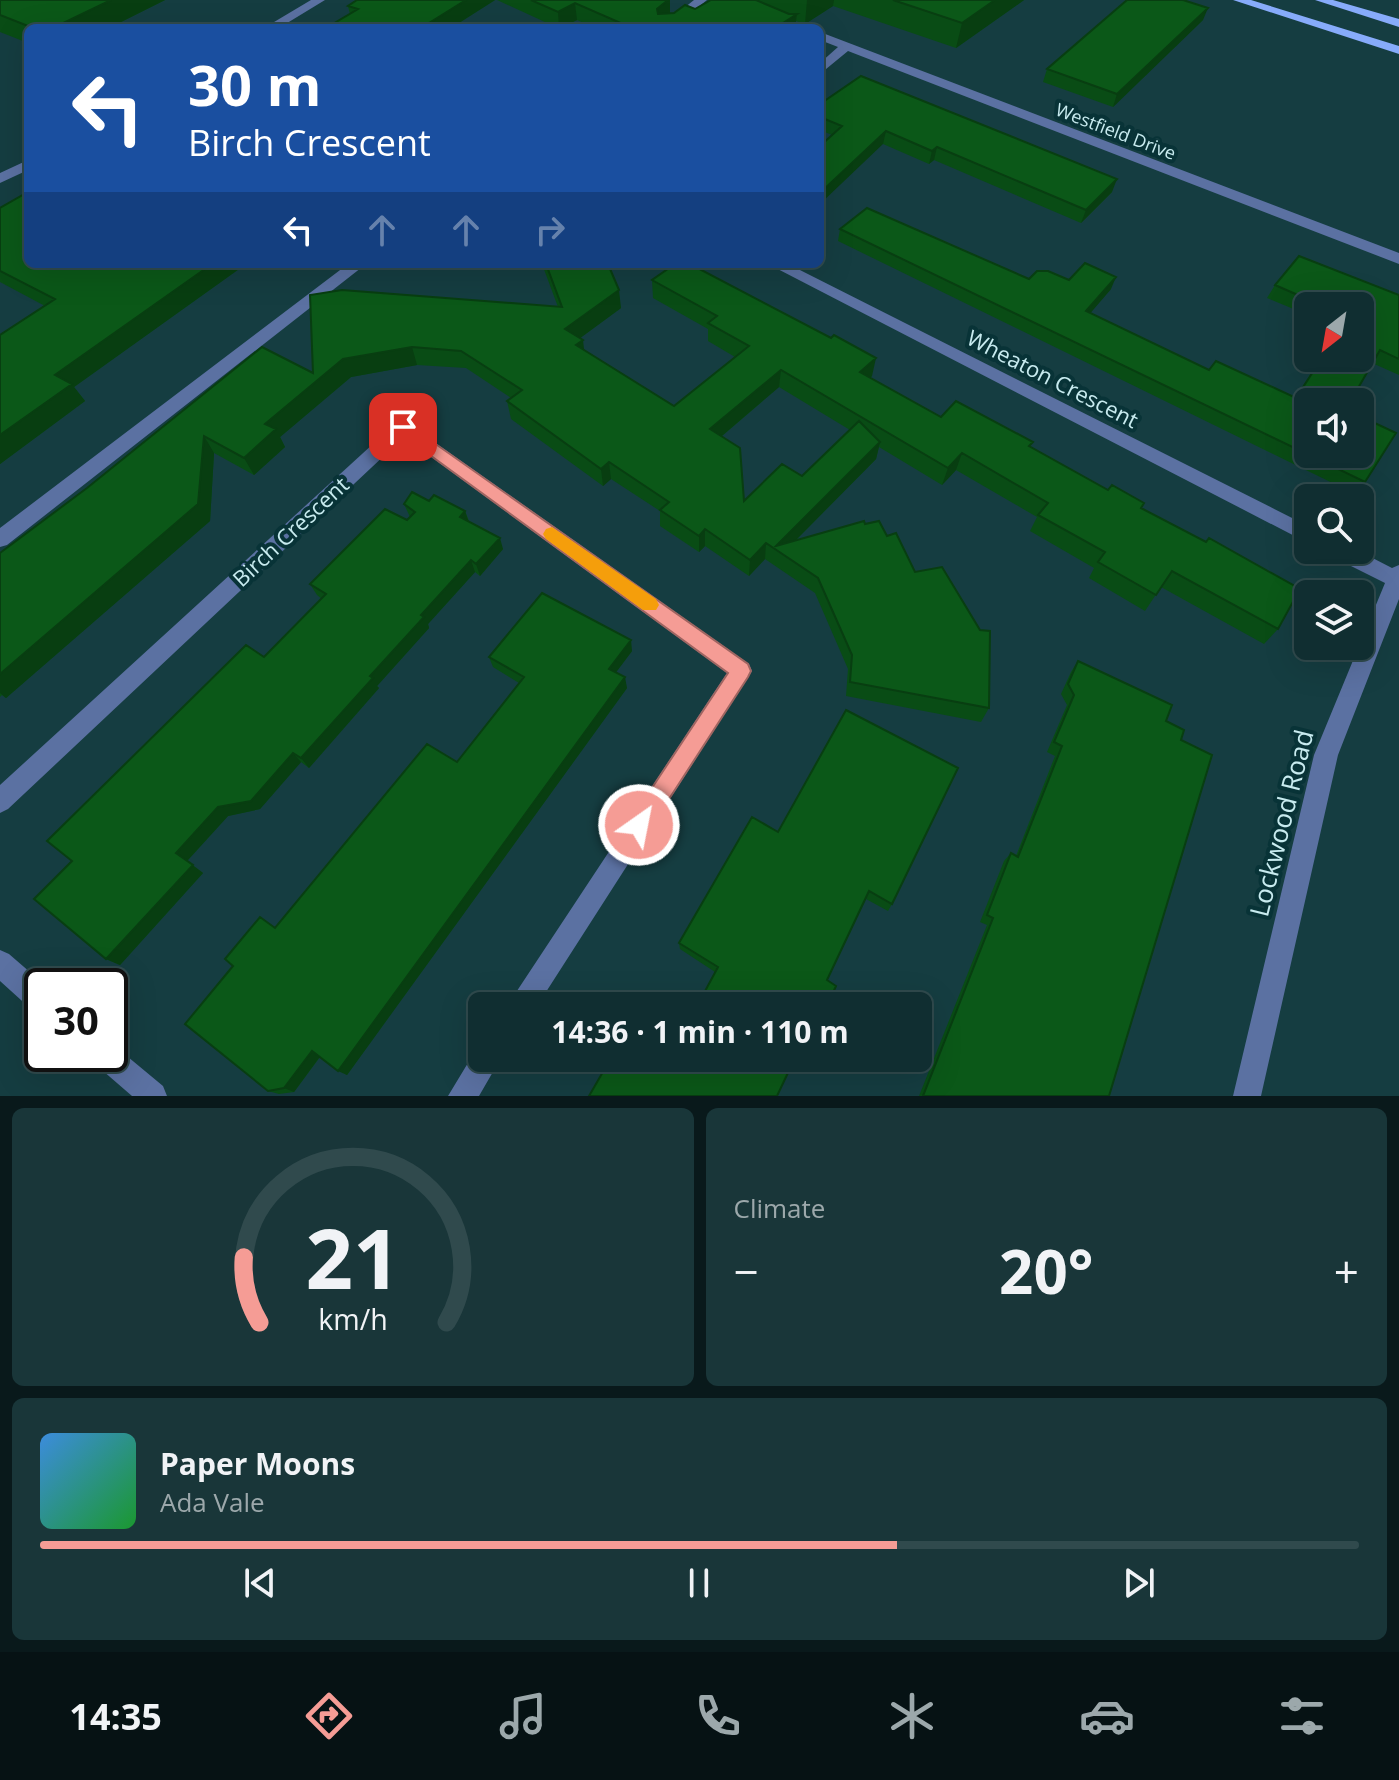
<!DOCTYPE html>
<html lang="en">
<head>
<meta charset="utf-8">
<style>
  :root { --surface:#102e31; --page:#193639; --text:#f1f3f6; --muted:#9ca8ab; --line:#304a4d; --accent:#f59c95 }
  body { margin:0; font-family:"Open Sans",sans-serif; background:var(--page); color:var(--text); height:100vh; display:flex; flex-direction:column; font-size:30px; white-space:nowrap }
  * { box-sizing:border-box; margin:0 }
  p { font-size:26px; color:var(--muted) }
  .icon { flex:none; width:44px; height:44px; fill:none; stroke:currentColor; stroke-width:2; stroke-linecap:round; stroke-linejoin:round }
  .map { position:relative; height:1096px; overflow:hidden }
  .side { display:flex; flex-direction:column; gap:12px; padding:12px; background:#09191b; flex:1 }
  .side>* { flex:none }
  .top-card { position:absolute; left:24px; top:24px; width:800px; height:244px; border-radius:12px; box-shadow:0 8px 32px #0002,0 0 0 2px var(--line); background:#1a4fa0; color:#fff; overflow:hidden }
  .needle { width:52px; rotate:211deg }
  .buttons { position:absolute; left:1294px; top:292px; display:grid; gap:16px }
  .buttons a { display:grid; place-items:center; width:80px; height:80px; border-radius:12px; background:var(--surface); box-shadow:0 8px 32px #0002,0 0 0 2px var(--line); font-size:40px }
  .speed { position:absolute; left:24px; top:968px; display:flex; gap:16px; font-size:40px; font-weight:700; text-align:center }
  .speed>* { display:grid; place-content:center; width:104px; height:104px; border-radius:50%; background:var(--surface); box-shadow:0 8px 32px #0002,0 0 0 2px var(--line); line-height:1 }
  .speed .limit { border:4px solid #111; border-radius:12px; background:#fff; color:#111 }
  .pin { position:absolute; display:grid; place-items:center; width:68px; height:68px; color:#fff; margin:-34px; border-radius:16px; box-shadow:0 4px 12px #0006 }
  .me { position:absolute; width:88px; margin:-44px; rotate:33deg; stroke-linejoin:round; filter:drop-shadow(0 0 6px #0008) }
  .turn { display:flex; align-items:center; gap:28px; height:168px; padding:0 32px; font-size:36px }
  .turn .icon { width:104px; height:104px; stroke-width:2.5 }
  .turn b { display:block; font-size:56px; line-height:68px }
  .lanes { display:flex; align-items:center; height:76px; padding:0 32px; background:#0003; justify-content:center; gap:40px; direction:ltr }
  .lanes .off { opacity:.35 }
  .big { font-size:60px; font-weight:700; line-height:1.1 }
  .side .tile { flex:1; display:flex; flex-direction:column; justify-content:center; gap:12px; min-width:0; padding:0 28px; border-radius:12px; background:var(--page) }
  .side .dial { align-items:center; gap:0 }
  .dial svg { height:208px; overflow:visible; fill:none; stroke:var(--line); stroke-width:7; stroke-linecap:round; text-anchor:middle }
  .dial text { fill:var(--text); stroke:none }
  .song { display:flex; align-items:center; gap:24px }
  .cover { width:96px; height:96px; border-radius:12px; background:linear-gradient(135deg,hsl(210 70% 55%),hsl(130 70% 35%)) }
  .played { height:8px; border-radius:4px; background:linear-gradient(90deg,var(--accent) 65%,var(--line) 65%) }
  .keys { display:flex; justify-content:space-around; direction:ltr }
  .heat { display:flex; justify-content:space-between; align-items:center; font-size:44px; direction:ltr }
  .side .tiles { flex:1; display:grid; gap:12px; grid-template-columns:1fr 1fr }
  .tile:last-child { grid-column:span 2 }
  .trip { position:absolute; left:468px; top:992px; width:464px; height:80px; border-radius:12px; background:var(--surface); box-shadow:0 8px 32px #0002,0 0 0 2px var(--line); font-weight:700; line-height:80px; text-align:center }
  .tabs { display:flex; height:128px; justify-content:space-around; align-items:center; background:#061214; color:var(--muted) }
  .tabs .icon { width:56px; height:56px }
  .tabs .selected { color:var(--accent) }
  .tabs b { font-size:36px; color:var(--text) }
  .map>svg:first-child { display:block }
</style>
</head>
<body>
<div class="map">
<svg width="1399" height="1096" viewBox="0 0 1399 1096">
  <rect width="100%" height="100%" fill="#153d41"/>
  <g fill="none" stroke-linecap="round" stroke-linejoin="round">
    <path fill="#5b71a2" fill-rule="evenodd" d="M311 0H325L279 28H264Z
      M694 0H707L672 28H659Z
      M723 0H739L806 28H789Z
      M820 32 1399 253V264L848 51 820 74V63L838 47 820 40Z
      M28 160V170L0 183V173Z
      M348 264H366L7 545 0 547V528Z
      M768 264H788L1308 526V543Z
      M403 420 749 664 752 671 537 1006H507L727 673 404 437 8 809 0 813V785L397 422Z
      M1328 550H1357L1392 568 1399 565V599L1338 755 1261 1096H1233L1314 755 1385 583 1331 556Z
      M0 950 9 954 46 986H42V1013L32 1010 0 981Z
      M110 1042 163 1086 167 1096H132L95 1064 91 1054H110Z
      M482 1046V1058H501L479 1096H448L477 1048Z"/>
    <path fill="#87abfa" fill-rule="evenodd" d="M1233 0H1251L1399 46V54Z
      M1315 0H1333L1399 19V27Z"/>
  </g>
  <path fill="#094c15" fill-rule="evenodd" d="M0 0H165L109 28H28V43L0 32Z
    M495 0 451 28H326L350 14 348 6Z
    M497 0H670V14L695 9 711 0H1024L956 48 833 6 805 24 796 21 795 28H595L577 20 561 28H558Z
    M1203 20 1113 107 1043 82 1047 69Z
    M820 104 1112 192 1081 223 934 160 929 164 883 144 832 135 820 130Z
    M0 208 28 264H246L74 387 85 401 0 464V335L45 306 0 282Z
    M840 229 1029 279 1069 280 1111 289 1090 313 1209 370 1295 398 1321 358H1360V306H1308V315L1267 298 1275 285 1399 295V375L1372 363 1308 402 1365 482 1355 494 838 241Z
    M542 264H608L621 308 580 338 584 350 674 406 735 357 708 341V329L653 298 652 280 872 376 870 378 941 417 1031 448 1141 508 1278 629 1264 644 1161 587 1145 611 1089 578 1094 568 1030 531 1037 517 956 470 942 485 879 447 876 459 796 540 865 524 887 536 915 572 989 708 981 722 846 696 848 669 815 593 765 559 749 576 705 546 699 552 660 526V511L611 479 603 486 511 419 507 401 511 398 466 368 417 365 351 377 280 437 285 447 254 475 214 453 210 521 6 698 2 695 0 697V553L313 373 558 307ZM779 387 850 430 802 476 744 501 722 436Z
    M429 501 465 511 469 521 503 549 480 576 475 572 428 624 429 628 377 686 379 688 309 768 301 762 260 809 228 816 187 861 203 873 120 965 106 959 72 861 264 657 322 599 317 595 310 584 407 520 410 517 404 504Z
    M632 651 616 672 627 688 347 1075 320 1057 294 1092 279 1094 268 1091 275 928 457 762 519 683 493 667 489 657Z
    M1078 661 1166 721 1181 740 1109 1096H919L987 925 980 922 1004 861 1011 853 1016 856 1055 756 1047 752 1067 705 1061 694 1071 672Z
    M752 817 892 904 888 911 866 899 827 980 715 972 680 949 679 943Z
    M611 1058H803L800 1063 795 1060Z"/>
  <path fill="#083e11" d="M111 0H165L109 28H53Z
    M466 0H495L451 28H421Z
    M668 0H670V15L657 26V9Z
    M807 0H834L833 6 805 24Z
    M995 0H1024L956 48 962 23Z
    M575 3 577 20 559 28 558 12Z
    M1208 8 1203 20 1113 107 1117 94Z
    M797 14 795 28H775Z
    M886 131 883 144 820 204V193Z
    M937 147 934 160 929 164 932 151Z
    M1117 179 1112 192 1081 223 1086 210Z
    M212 264H246L74 387 85 401 0 464V435L55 375Z
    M1116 277 1111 289 1081 324 1086 311Z
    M619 290 621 308 568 347 565 329Z
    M583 340 585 358 576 345Z
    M412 347 417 365 351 377 280 437 285 447 254 475 244 458 265 424 343 359Z
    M876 358 872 376 857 390 860 372Z
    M781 370 779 387 710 446V429Z
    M204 436 214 453 210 521 6 698 0 693V674Z
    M880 442 876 459 782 554 776 546Z
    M962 453 956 470 942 485 948 468Z
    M609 462 611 479 603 486 601 469Z
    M465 511 469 523 460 517Z
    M705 529V546L699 552V536Z
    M500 538 503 549 480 576 476 564Z
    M766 543 765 559 749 576 750 560Z
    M471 560 475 572 428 624 429 628 377 686 379 688 309 768 301 758 421 615Z
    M631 640 632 651 611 679 609 669Z
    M625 677 627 688 347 1075 338 1071Z
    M293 753 301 762 260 809 228 816 187 861 203 873 120 965 106 959 176 853 218 807Z
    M312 1051 321 1055 294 1092 284 1088Z"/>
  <path fill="#0b5818" stroke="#083e11" stroke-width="2" d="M0 0H111L53 28H33L0 15Z
    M357 0H466L421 28H413L406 25 401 28H326L358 9 348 6Z
    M531 0H668L657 9 658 14 674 13 685 5 695 9 711 0H756L789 14H797L775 28H632L575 3 558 12Z
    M893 0H995L962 23Z
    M1127 0H1183L1208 8 1117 94 1047 69Z
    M861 76 1117 179 1086 210 937 147 932 151 886 131 820 193V146L842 126 820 117V104Z
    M28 192V264H212L55 375 72 384 0 435V335L55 299 0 271V208Z
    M867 208 1029 279 1037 271H1048L1069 280 1085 263 1116 277 1086 311 1209 370 1216 361 1296 398 1322 358H1360V306H1323L1275 285 1299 256 1399 295V359L1380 350 1350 402H1308V454H1360V416L1396 433 1365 482 840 229Z
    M546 264H608L619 290 565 329 583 340 576 345 674 406 749 346 708 323 717 316 652 280 675 264H690L831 338 834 335 876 358 860 372 941 417 956 401 1033 442 1029 446 1108 490 1112 485 1144 503 1141 508 1206 542 1209 538 1300 589 1278 629 1172 571 1156 595 1098 562 1105 552 1038 515 1048 503 962 453 948 468 781 370 710 429 740 448 744 501 782 464 802 476 859 421 880 442 776 546 864 521 865 524 879 521 887 536 896 533 915 572 942 567 980 630 990 631 989 708 850 682 852 655 818 578 766 543 750 560 705 529 699 536 660 510 669 502 609 462 601 469 507 401 522 390 461 351 412 347 343 359 265 424 276 429 244 458 204 436 198 504 0 674V553L87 488 262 347 313 373 310 295 342 290 562 307Z
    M412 492 429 501 434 495 465 511 460 517 500 538 476 564 471 560 421 615 424 617 370 676 373 678 301 758 293 753 251 801 218 807 176 853 193 865 106 959 34 899 72 861 47 841 246 645 264 657 326 594 310 584 385 509 407 520 415 512 404 504Z
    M542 593 631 640 609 669 625 677 338 1071 312 1051 284 1088 268 1091 185 1024 233 966 225 959 260 917 275 928 427 744 457 762 524 677 489 657Z
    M1078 661 1172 705 1166 721 1184 730 1181 740 1212 755 1109 1096H923L993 918 987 915 1011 853 1018 857 1062 746 1054 742 1074 695 1068 684Z
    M846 710 958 768 892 904 869 891 827 980 836 986 827 1006H697L718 967 679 943 752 817 778 832Z
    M611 1058H795L777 1096H589Z"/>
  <path fill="#f59c95" stroke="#9f6561" stroke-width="2" d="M403 421 748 664 751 671 748 677 647 833 639 836 632 833 628 825 632 818 728 673 397 431 395 427 397 422Z"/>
  <path fill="#f59e0b" d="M552 527 656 599 659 605 656 610H643L546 539 543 534 546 529Z"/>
  <g text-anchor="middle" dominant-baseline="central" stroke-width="8" stroke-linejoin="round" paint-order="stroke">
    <g font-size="18" fill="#c8ebef" stroke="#083337">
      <text transform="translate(1116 131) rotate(21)">Westfield Drive</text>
    </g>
    <g font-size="22" fill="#c8ebef" stroke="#083337">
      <text transform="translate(1053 378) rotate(27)">Wheaton Crescent</text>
      <text transform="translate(290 531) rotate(-43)">Birch Crescent</text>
    </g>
    <g font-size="26" fill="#c8ebef" stroke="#083337">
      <text transform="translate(1281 823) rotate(-76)">Lockwood Road</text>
    </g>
  </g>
</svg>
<div class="buttons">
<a><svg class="needle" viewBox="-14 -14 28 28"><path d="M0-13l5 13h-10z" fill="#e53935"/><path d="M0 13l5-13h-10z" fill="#9ca8ab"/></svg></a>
<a><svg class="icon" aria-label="sound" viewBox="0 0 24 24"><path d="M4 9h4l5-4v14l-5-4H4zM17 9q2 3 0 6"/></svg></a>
<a><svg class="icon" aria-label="search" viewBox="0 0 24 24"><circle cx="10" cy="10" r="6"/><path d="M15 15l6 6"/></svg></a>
<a><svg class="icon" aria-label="layers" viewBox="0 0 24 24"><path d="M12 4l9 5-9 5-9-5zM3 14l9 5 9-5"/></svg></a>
</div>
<div class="speed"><div class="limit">30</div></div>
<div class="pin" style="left:403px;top:427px;background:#d93025"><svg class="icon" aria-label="arrive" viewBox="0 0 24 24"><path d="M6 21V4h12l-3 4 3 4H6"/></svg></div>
<svg class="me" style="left:639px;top:825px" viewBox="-20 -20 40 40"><circle r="17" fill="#f59c95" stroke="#fff" stroke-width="3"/><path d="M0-11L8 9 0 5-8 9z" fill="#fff"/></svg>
<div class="trip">14:36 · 1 min · 110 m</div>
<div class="top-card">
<div class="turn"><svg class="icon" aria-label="left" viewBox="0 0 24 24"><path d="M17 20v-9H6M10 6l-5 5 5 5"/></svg><div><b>30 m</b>Birch Crescent</div></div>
<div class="lanes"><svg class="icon" aria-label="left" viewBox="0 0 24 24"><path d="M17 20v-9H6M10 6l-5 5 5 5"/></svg><svg class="icon off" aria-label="ahead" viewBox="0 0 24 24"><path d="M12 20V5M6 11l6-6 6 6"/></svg><svg class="icon off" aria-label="ahead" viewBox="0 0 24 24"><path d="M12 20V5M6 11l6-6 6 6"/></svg><svg class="icon off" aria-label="right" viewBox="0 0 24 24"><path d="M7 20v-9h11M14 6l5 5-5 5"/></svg></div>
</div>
</div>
<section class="side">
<div class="tiles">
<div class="tile dial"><svg viewBox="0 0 100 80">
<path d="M14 69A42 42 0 1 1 86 69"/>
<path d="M14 69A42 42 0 0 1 8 44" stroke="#f59c95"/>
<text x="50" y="56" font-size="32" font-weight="700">21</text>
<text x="50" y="72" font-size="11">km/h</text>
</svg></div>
<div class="tile"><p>Climate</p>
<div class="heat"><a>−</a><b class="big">20°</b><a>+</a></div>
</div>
<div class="tile">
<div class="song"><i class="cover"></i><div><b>Paper Moons</b><p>Ada Vale</p></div></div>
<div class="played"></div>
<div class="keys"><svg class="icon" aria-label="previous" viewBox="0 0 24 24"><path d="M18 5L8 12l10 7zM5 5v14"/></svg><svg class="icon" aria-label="pause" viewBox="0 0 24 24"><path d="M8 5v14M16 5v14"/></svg><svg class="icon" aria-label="next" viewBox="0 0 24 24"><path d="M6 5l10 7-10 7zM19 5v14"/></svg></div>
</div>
</div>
</section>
<nav class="tabs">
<b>14:35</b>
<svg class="icon selected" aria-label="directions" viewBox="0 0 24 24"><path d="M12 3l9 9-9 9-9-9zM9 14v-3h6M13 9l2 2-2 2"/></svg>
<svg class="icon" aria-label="music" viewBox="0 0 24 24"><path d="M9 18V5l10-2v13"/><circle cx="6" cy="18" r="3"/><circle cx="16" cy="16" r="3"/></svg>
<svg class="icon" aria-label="phone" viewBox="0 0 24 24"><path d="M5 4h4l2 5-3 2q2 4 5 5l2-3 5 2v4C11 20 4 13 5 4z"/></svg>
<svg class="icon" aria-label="climate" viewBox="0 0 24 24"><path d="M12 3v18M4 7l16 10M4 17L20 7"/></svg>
<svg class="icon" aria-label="car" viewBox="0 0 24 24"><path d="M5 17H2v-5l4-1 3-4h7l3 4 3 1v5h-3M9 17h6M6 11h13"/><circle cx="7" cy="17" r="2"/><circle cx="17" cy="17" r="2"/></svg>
<svg class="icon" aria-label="filters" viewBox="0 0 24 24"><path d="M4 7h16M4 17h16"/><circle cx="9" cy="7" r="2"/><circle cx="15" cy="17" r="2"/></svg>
</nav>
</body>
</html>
